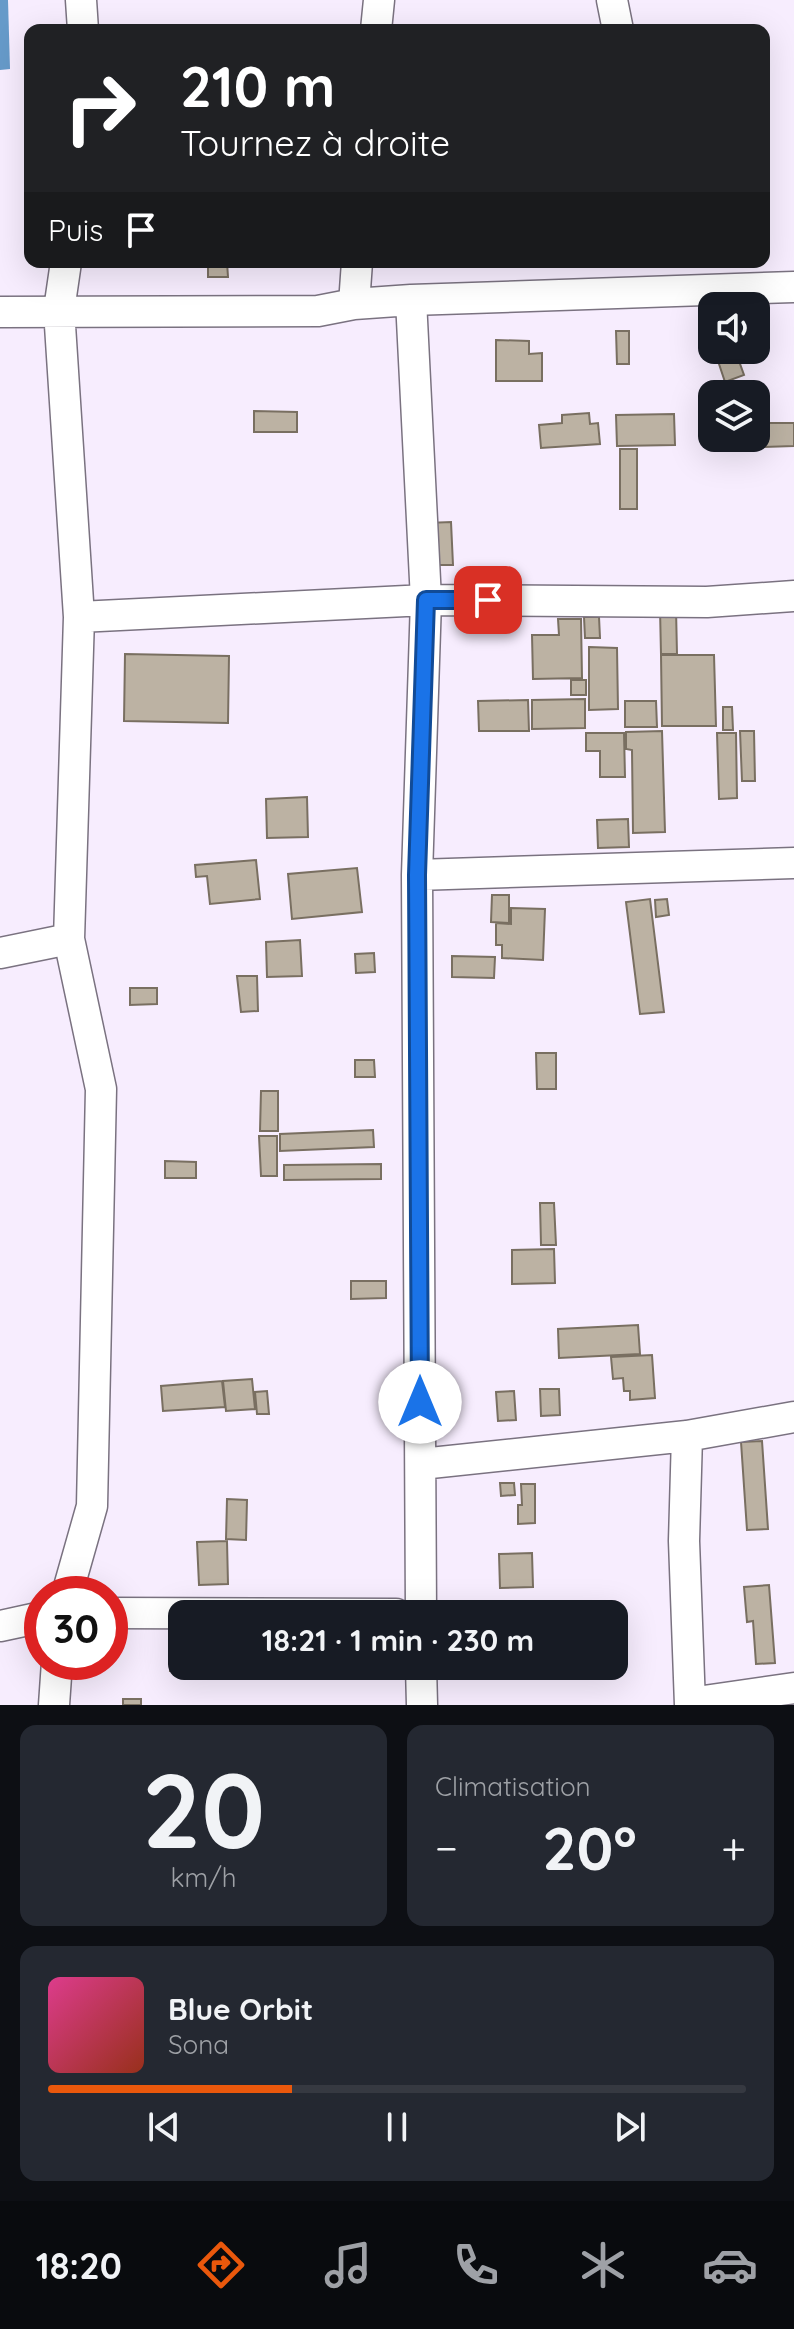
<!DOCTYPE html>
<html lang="fr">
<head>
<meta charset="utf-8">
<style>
  :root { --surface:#171b24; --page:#242831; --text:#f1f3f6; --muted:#9ea1a6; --line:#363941; --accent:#ea580c }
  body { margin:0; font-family:Quicksand,sans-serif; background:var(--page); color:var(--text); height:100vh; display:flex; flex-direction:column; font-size:30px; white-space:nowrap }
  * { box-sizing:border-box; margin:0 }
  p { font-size:26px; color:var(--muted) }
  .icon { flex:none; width:44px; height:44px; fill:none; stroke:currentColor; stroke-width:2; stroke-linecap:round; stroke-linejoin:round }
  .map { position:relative; height:1705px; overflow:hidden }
  .sheet { display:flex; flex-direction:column; gap:20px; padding:20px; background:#0d0f14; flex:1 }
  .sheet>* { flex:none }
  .banner { position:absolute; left:24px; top:24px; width:746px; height:244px; border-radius:16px; box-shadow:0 8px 32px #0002; background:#202124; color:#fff; overflow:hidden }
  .controls { position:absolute; left:698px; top:292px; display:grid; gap:16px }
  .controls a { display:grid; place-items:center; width:72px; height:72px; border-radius:16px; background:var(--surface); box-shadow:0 8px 32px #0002; font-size:40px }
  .speed { position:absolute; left:24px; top:1576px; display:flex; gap:16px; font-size:40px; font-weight:700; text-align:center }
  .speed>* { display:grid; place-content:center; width:104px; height:104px; border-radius:50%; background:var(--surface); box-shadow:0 8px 32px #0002; line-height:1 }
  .speed .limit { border:12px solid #d22; background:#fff; color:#111 }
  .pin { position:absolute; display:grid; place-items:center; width:68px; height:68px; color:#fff; margin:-34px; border-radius:16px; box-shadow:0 4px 12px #0006 }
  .me { position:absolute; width:88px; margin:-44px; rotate:0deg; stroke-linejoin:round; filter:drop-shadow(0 0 6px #0008) }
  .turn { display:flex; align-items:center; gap:28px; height:168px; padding:0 24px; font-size:36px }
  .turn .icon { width:104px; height:104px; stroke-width:2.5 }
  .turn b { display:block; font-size:56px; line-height:68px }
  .then { display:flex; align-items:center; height:76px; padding:0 24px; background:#0003; gap:16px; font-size:30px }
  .big { font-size:60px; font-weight:700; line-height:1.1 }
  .sheet .widget { flex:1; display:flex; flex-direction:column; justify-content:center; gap:12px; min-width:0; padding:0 28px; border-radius:16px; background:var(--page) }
  .sheet .dial { align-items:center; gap:0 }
  .dial b { font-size:104px; line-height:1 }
  .song { display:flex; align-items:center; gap:24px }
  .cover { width:96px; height:96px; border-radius:12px; background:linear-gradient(135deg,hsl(330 70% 55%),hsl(10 70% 35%)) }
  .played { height:8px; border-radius:4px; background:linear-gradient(90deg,var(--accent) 35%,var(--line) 35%) }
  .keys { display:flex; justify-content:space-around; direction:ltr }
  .heat { display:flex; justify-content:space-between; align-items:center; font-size:44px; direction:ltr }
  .sheet .tiles { flex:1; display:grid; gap:20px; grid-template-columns:1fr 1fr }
  .widget:last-child { grid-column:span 2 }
  .trip { position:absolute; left:168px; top:1600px; width:460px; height:80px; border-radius:16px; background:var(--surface); box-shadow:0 8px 32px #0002; font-weight:700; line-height:80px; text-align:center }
  .tabs { display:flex; height:128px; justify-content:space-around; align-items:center; background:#090b0e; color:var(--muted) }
  .tabs .icon { width:56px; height:56px }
  .tabs .current { color:var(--accent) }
  .tabs b { font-size:36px; color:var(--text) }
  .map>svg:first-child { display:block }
</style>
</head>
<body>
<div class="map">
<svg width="794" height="1705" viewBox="0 0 794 1705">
  <rect width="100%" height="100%" fill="#f7edfe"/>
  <path fill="#669ac9" d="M0 0H8L10 69 0 70Z"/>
  <path fill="#bcb2a3" stroke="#796f61" stroke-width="2" d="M208 262H227L228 277H208Z
    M616 331H629V364H617Z
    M496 340 529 341V354L542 353V381H496Z
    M722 350H735L744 375 725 382 715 352Z
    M254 411 297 412V432H254Z
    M589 413 590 424 598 423 600 444 541 448 539 425 562 423V415Z
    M674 414 675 445 617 446 616 415Z
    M763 423H794V446L764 447Z
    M620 449H637V509H620Z
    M451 522 453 565H428L427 523Z
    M660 609H676L677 654H661Z
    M584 617H599L600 638H585Z
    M558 619H581L582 678 533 679 532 635H559Z
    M589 647 617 648 618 709 589 710Z
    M125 654 229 656 228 723 124 721Z
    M661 655H714L716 726H662Z
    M571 680H586V695H571Z
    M585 699V728L532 729V700Z
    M528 700 529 731H479L478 701Z
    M625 701H656L657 727H625Z
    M723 707H732L733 730H723Z
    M662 731 665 832 633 833 632 750 626 749V732Z
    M740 731H754L755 781H742Z
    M586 733H624L625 777H600V751H586Z
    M717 733H736L737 798 719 799Z
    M307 797 308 837 267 838 266 799Z
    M628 819 629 847 598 848 597 820Z
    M256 860 260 899 210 904 207 876 196 877 195 865Z
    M357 868 362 912 292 919 288 874Z
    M492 895H509V923L491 922Z
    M650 899 664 1012 640 1014 626 902Z
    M667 899 669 915 656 917 655 900Z
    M511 908 545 909 543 960 502 958V945H496V923L511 924Z
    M300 940 302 976 267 977 266 942Z
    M374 953 375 972 356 973 355 954Z
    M452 956 495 957 494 978 452 977Z
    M237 976H257L258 1011 241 1012Z
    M130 988H157V1004L130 1005Z
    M536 1053H556V1089H537Z
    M355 1060H374L375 1077H355Z
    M261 1091H278V1131H260Z
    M373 1130 374 1147 280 1151V1134Z
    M259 1136H277V1176H261Z
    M165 1161 196 1162V1178H165Z
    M381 1164V1179L284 1180V1165Z
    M540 1203H554L556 1245H541Z
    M554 1249 555 1283 512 1284V1250Z
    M351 1281H386V1298L351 1299Z
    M638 1325 640 1354 559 1358 558 1329Z
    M652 1355 655 1398 630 1400V1391H624L623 1378 613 1379 611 1357Z
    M252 1379 255 1409 226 1411 223 1381Z
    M222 1381 225 1407 163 1411 161 1386Z
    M540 1389H559L560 1415 541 1416Z
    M267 1391 269 1414H257L255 1392Z
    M514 1391 516 1420 498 1421 496 1392Z
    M762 1441 768 1529 747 1530 741 1442Z
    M500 1483H514L515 1495 501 1496Z
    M521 1484H535V1523L518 1524V1505H522Z
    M227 1499 247 1500 246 1540 226 1539Z
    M227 1541 228 1584 199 1585 197 1542Z
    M532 1553 533 1587 500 1588 499 1554Z
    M769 1585 775 1663 756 1664 753 1621 747 1622 744 1587Z
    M171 1645H182L184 1671H170Z
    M123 1699H141V1705H123Z"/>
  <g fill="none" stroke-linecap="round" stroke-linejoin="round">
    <defs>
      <path id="minor" d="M81 0 83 30
        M612 0 618 30
        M376 30 379 0
        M66 262 59 310 79 617 69 939 101 1089 92 1506 67 1594
        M411 300 426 600 417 875 421 1614
        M354 304 357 262
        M0 312 318 311 354 304 411 300 794 287
        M79 617 426 600 707 602 794 596
        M417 875 794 863
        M0 953 69 939
        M687 1436 684 1541 690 1705
        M421 1464 687 1436 794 1417
        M110 1613 396 1614
        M0 1626 42 1617
        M421 1666 422 1705
        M690 1703 794 1688
        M54 1705 57 1662"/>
    </defs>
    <use href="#minor" stroke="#7a7280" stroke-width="33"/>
    <use href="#minor" stroke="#fff" stroke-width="30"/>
  </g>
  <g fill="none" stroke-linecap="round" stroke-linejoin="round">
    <defs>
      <path id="route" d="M420 1402 417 875 426 600H488"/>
    </defs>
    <use href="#route" stroke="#114b97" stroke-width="20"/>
    <use href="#route" stroke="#1a73e8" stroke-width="14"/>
  </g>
</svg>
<div class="controls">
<a><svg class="icon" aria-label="sound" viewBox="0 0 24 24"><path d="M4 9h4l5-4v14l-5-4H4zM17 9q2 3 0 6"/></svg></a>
<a><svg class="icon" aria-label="layers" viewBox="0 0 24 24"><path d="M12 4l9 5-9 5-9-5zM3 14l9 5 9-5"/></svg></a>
</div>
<div class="speed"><div class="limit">30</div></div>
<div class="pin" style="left:488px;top:600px;background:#d93025"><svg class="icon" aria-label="arrive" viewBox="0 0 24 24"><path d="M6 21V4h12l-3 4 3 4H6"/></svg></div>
<svg class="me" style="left:420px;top:1402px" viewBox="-20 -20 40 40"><circle r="19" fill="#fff"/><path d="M0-13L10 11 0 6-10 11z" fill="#1a73e8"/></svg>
<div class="trip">18:21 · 1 min · 230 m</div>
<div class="banner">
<div class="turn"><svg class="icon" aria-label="right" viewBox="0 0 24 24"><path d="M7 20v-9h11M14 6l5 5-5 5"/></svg><div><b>210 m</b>Tournez à droite</div></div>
<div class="then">Puis<svg class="icon" aria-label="arrive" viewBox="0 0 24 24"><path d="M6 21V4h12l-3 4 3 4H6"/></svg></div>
</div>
</div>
<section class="sheet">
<div class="tiles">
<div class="widget dial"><b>20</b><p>km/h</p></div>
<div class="widget"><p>Climatisation</p>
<div class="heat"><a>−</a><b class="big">20°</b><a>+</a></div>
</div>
<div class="widget">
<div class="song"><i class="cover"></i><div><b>Blue Orbit</b><p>Sona</p></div></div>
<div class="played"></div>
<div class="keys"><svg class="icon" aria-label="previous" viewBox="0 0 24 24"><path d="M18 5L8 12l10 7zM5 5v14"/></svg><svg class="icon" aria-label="pause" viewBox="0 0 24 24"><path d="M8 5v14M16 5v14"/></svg><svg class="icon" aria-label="next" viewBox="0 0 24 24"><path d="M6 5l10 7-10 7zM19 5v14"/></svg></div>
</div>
</div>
</section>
<nav class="tabs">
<b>18:20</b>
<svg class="icon current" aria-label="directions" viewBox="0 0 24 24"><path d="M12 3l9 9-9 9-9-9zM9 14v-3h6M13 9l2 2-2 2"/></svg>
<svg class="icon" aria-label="music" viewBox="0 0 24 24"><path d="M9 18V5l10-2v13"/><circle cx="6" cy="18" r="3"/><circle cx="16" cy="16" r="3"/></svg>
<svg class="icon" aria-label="phone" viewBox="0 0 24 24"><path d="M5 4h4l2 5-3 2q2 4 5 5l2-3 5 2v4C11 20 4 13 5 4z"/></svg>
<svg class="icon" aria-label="climate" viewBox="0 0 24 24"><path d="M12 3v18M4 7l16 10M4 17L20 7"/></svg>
<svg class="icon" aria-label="car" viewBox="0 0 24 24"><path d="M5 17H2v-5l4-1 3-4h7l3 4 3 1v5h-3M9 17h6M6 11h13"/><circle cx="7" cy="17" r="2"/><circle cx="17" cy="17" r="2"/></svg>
</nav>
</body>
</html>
